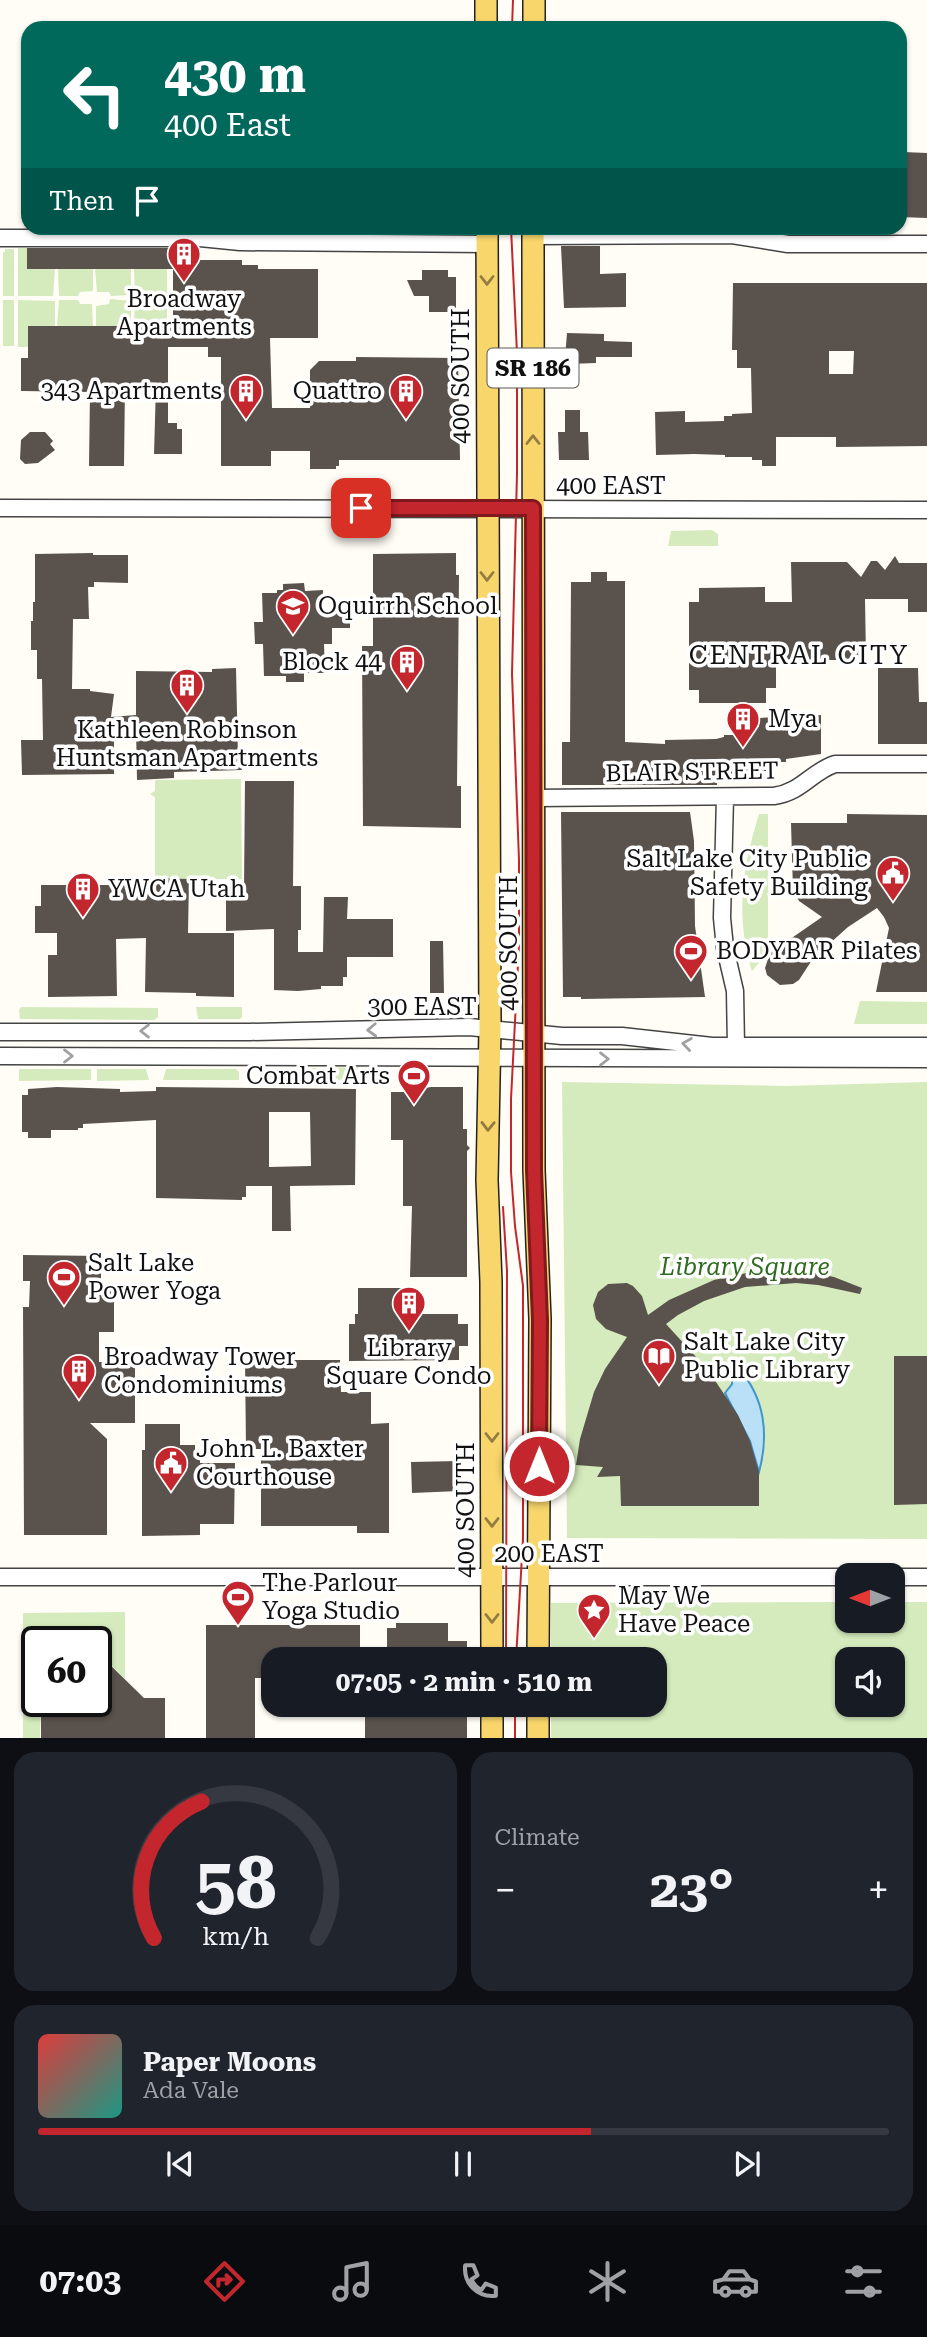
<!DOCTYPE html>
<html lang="en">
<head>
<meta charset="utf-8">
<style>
  :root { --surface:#171b24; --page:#20242c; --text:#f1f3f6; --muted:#9ea1a6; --line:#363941; --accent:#c4262e }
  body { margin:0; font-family:"Roboto Serif",serif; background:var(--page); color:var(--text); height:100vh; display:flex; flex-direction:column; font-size:26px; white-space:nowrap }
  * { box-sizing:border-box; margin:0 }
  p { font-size:23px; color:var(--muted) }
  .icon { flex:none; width:38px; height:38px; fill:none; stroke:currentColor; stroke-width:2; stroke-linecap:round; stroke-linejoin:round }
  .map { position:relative; height:1738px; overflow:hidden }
  .drawer { display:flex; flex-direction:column; gap:14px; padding:14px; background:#0d0f14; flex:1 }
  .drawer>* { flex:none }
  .hud { position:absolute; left:21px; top:21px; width:886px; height:214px; border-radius:21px; box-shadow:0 2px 5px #0004; background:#00695c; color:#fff; overflow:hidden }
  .needle { width:46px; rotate:270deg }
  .fabs { position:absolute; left:835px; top:1563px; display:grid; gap:14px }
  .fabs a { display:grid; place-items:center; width:70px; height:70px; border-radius:14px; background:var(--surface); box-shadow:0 2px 5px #0004; font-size:35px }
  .speed { position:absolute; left:21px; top:1626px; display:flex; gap:14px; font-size:35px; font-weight:700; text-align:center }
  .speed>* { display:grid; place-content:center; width:91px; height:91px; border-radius:50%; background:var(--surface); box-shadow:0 2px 5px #0004; line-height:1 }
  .speed .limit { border:4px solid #111; border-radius:10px; background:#fff; color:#111 }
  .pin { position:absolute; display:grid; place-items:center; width:60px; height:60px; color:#fff; margin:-30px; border-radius:14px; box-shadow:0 4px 10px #0006 }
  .me { position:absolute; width:77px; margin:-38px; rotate:0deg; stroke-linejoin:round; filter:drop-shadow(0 0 5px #0008) }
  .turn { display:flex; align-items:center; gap:24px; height:147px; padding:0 28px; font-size:32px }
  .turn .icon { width:91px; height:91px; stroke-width:2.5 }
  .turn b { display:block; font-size:49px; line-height:60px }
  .then { display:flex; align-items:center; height:66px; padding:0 28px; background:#0003; gap:14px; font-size:26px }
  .big { font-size:52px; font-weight:700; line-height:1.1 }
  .drawer .tile { flex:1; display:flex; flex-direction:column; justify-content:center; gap:10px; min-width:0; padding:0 24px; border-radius:21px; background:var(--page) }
  .drawer .dial { align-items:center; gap:0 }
  .dial svg { height:182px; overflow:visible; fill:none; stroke:var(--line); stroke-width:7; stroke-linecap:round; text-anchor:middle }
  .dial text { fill:var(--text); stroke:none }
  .song { display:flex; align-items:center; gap:21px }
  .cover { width:84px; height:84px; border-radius:10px; background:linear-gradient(135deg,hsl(0 70% 55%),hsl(170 70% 35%)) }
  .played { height:7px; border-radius:4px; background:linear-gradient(90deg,var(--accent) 65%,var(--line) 65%) }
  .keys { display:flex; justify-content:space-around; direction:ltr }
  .heat { display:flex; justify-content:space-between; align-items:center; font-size:38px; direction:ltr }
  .drawer .tiles { flex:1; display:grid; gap:14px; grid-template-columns:1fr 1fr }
  .tile:last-child { grid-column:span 2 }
  .trip { position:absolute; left:261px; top:1647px; width:406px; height:70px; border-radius:21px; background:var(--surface); box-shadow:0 2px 5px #0004; font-weight:700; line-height:70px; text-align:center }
  .tabs { display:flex; height:112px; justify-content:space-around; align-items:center; background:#090b0e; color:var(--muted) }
  .tabs .icon { width:49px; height:49px }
  .tabs .current { color:var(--accent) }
  .tabs b { font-size:32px; color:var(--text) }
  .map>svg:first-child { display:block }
</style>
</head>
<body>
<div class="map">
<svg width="927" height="1739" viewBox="0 0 927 1739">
  <rect width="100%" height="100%" fill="#fffdf5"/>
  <path fill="#d5ebbd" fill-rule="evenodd" d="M18 248H27L28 269H55L53 296H18Z
    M5 249H14V296H3V252H5Z
    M58 269H93V291L80 292 78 296H59Z
    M95 269H131V295L111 296 109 292H97Z
    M134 269H167V296H135Z
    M110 299 131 301V326H96V306L109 304Z
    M167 299V326H134L135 300Z
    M3 300H14V346H3Z
    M18 300 55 301V326H28V347H18Z
    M59 300H78L80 304H92L93 326H57Z
    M712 530 718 534V546H668L671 531Z
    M241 779 242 879H155V797L150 794 155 791V780Z
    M759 814H768V952L752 971C735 915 742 869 759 814Z
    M860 1001 927 1002V1024H854Z
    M21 1007 158 1008V1017L154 1020 20 1019 19 1010Z
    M196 1007H242V1017L240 1019H198Z
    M358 1067V1080H276L278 1069Z
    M19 1069H91V1080L19 1081Z
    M97 1069H146L149 1080 97 1081Z
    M166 1069H236L239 1072V1080H163Z
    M562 1082 785 1086 927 1082V1539L567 1538Z
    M847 1602V1620H892L893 1602H927V1738H551V1705L654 1704V1659H551V1603ZM847 1659H892V1704H847Z
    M125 1612V1679L105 1659 96 1658V1642H37V1701H41L40 1738H23V1613Z"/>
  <path fill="#b9e0f7" stroke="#3f96cf" stroke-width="2" d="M739 1369C765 1398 769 1435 759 1472L750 1441 725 1393 732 1384 733 1371Z"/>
  <path fill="#5a524d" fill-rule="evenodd" d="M903 152 927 153V218L900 217 902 171H900V157Z
    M561 246H600V274L626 273V307L564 308Z
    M27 248H195V260H242V265H258V269H318V338H270L272 408H310V370L319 361H356V357L458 358 460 460H339V466H336V469H310V451H271V466H221V357H208V347H168V423H177V429H182V454H154L156 385 125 384 124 466H89L90 392 21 391V358H28V326H173V269H27Z
    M422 270H448V277H456V312H429V296H414L407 280H422Z
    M733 283H927V446L836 447V437H776V466H762V460H752V457H725V455L694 454 656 455 655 412 685 411V422L724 421V416H732V414L752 413 751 368H737V350H732ZM829 351H854L853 374H829Z
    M567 333 604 334V341L632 342V357H596V363L568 364V358H565Z
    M565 410H580V432H588L589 460H559L558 432H565Z
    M30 432H45L53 441 50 444 55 450 38 463 25 464 20 459 21 440Z
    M93 553V555H128V583L94 582V587H88L89 619H73L72 689H90V691L114 694 111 717 136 715V671L212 672V669L236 668 238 758 242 757V770L174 772V778L137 780 136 728 114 730V774L22 775 21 740H43L42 679H37V650H31V621H33V602H35V554Z
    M456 553V575H459L457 786H461V828L363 826 362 646H373V554Z
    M895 556 899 563H927V612H908V599H865L866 660H776V688H766V703H699V690H689V602H699V588L765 587V602H792L791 562H847L861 577 871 561H877L885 570Z
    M591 572H607V581H625V742L665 744V740L716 739 724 737V735H733V733H742V730H750V727H759V718L821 715V754L786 759V762H777V767L769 766V771H760V775H751V778L717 783V785H562V742H570L571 582H591Z
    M304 583 305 591 323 590V611H350V628H332V644H324L325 673H304V682H286V676H264L263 644H255L254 622H263L262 593H277V590H283V584Z
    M878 668H918L919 702H927V744H878Z
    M245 781H294L293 886H301V930H298V952H323L324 897H348L347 919H393V957H347V977H343V986H321V989L298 991 274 990V929L226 931V889H244Z
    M561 812H690L694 841 695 926 705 997 581 999V997H563Z
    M847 814 927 815V992H876L889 928 884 917 877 908 848 927 828 945 812 960 799 980 793 984 780 985 767 975 765 968 770 953 822 917 799 901 793 890 791 823H847Z
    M146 878 189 879 188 933H234V997L196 996V993L145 992 146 938 116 939 117 996 48 997V955H57V933H35V906H41V885H109V882H146Z
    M430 941H443L444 993H430Z
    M57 1087 120 1089V1092L156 1091V1087L356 1089 355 1185 290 1186 291 1231H272V1186H246V1197H242V1200L156 1198V1120L83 1124V1128H78V1130H51V1138H28V1132H22V1095H28V1089ZM269 1112H310L311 1166 269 1167Z
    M431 1087H463V1129H467V1145L470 1148 467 1151V1277H410L412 1206H403V1140H391V1092H420V1089Z
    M23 1255 101 1256V1288H114V1332H99V1362H135V1423H90L107 1439V1535H24L23 1307H29L30 1281H23Z
    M765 1269 811 1272 834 1277 862 1288 860 1294 818 1285 796 1283 745 1287 704 1301 678 1315 666 1324 708 1370 738 1415 750 1441 759 1472V1506H621L620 1476 597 1477 603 1467 576 1465 580 1439 594 1392 605 1369 627 1337 606 1329 596 1319 593 1305 598 1292 608 1284 627 1283 633 1286 642 1296 648 1315 669 1300 714 1280Z
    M358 1288H412L413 1314H458V1324H468V1346H459V1360L349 1361V1324H355V1314H358Z
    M894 1356H927V1504L894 1505Z
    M245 1360H340L341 1392H371V1424L389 1423V1533H357V1526H261V1449H246Z
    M145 1424H180V1445H195V1450H200V1463H235L234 1524H200V1535L142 1536V1450H145Z
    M458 1461 459 1491 412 1493 411 1462Z
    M396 1623H448V1641H467V1659H387V1628H396Z
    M206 1625H360V1659H273V1678H255V1739H206Z
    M96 1659H104L144 1698H165V1739H41V1701H96Z
    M365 1704H467V1739H365Z"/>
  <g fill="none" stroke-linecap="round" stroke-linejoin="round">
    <defs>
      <path id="minor" d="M533 236 732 235 788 244H927
        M0 238H200L240 242 488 244
        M0 508 927 510
        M725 797 722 918 725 948 735 991 736 1047
        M534 798 774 796C802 792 811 772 835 764H927
        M0 1032H249L469 1027 562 1036H622L712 1046H927
        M0 1056 927 1059
        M0 1577H847
        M892 1577H927"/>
      <path id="major" d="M486 0V28
        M534 28V0
        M487 228 490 1029 487 1180 491 1282 492 1659
        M533 228 534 1170 540 1319 538 1659
        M492 1704V1739
        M538 1704V1739"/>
    </defs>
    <use href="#minor" stroke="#444" stroke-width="19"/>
    <use href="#major" stroke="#222" stroke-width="24"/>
    <use href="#minor" stroke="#fff" stroke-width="16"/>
    <use href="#major" stroke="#f9d66b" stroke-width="21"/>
    <path stroke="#c4262e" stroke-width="2" d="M512 28 513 0
      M511 228 517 353V473L512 674 519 860V944L511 1099V1172L515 1226 523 1286V1539L516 1659
      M503 1207 507 1271 506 1659
      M515 1739V1704"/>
  </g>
  <defs><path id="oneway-chevron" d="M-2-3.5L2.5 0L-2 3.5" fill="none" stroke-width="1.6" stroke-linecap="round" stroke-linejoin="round" transform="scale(1.75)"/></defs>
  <g stroke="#917d42">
    <use href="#oneway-chevron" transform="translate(487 280) rotate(90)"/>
    <use href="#oneway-chevron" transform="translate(533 440) rotate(-90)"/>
    <use href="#oneway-chevron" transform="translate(487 576) rotate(90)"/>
    <use href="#oneway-chevron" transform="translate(488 1126) rotate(91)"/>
    <use href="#oneway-chevron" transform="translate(492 1437) rotate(90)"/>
    <use href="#oneway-chevron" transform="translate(492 1522) rotate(90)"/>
    <use href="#oneway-chevron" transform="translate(492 1618) rotate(90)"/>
  </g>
  <g stroke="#a0a0a0">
    <use href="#oneway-chevron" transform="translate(372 1030) rotate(178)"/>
    <use href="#oneway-chevron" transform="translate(145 1031) rotate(180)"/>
    <use href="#oneway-chevron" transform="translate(687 1044) rotate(-172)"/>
    <use href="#oneway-chevron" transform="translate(68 1056)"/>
    <use href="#oneway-chevron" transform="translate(604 1059)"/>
  </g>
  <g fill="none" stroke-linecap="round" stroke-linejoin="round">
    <defs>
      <path id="route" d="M361 508H533L534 1170 540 1320 539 1466"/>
    </defs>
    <use href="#route" stroke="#7f191e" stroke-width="18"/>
    <use href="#route" stroke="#c4262e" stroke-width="12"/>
  </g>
  <defs>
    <symbol id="building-pin" viewBox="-11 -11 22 30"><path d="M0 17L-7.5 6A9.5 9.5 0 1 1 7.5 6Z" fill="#c4262e" stroke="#fff"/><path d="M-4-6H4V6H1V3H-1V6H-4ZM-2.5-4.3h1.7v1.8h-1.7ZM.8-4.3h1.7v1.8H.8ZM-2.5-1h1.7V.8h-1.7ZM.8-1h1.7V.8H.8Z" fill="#fff"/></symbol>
    <symbol id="school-pin" viewBox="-11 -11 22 30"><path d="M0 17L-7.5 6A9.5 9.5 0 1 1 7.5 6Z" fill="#c4262e" stroke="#fff"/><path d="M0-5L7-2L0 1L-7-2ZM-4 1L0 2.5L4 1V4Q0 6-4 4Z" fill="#fff"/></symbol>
    <symbol id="civic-pin" viewBox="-11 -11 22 30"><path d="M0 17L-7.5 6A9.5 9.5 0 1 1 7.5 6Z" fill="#c4262e" stroke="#fff"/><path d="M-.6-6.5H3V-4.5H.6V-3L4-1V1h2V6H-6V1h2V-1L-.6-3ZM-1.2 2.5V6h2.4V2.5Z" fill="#fff"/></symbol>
    <symbol id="stadium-pin" viewBox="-11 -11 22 30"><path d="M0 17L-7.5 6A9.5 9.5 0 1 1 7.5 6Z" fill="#c4262e" stroke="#fff"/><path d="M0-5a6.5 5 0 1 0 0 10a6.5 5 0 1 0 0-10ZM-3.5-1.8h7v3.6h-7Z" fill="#fff"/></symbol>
    <symbol id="library-pin" viewBox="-11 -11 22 30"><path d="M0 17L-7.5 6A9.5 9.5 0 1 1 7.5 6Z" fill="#c4262e" stroke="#fff"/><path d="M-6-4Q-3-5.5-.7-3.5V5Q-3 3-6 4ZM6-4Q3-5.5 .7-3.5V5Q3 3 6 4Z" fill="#fff"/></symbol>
    <symbol id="sight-pin" viewBox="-11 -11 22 30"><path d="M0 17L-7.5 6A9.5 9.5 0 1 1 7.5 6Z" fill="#c4262e" stroke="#fff"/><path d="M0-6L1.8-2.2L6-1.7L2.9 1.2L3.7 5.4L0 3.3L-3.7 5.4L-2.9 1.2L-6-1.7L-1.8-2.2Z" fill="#fff"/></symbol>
  </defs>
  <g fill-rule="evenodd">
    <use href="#building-pin" x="165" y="235" width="38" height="52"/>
    <use href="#building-pin" x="227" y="372" width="38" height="52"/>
    <use href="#building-pin" x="387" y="372" width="38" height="52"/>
    <use href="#school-pin" x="274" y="587" width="38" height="52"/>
    <use href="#building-pin" x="388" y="643" width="38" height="52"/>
    <use href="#building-pin" x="168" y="666" width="38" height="52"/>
    <use href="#building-pin" x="724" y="700" width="38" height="52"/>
    <use href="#civic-pin" x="874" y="854" width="38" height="52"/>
    <use href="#building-pin" x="64" y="870" width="38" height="52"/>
    <use href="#stadium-pin" x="672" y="932" width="38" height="52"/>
    <use href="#stadium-pin" x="395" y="1057" width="38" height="52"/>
    <use href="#stadium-pin" x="45" y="1258" width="38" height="52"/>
    <use href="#building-pin" x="390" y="1284" width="38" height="52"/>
    <use href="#library-pin" x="640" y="1337" width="38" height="52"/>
    <use href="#building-pin" x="60" y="1352" width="38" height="52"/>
    <use href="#civic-pin" x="152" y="1444" width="38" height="52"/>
    <use href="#stadium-pin" x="219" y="1578" width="38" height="52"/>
    <use href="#sight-pin" x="575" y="1591" width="38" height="52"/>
  </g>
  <g text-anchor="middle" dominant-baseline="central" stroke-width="7" stroke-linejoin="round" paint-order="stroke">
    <rect fill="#fff" stroke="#585858" stroke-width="2" x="487.5" y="348.5" width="91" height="39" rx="5"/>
    <g font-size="23" font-weight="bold" fill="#111">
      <text x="533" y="368">SR 186</text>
    </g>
    <g font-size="24" fill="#111" stroke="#fff" text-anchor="start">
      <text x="184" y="299" text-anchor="middle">Broadway<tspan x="184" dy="28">Apartments</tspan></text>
      <text x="222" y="391" text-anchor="end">343 Apartments</text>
      <text x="382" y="391" text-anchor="end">Quattro</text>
      <text x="318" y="606">Oquirrh School</text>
      <text x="382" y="662" text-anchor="end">Block 44</text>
      <text x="768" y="719">Mya</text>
      <text x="187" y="730" text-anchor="middle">Kathleen Robinson<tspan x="187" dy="28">Huntsman Apartments</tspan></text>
      <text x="868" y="859" text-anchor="end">Salt Lake City Public<tspan x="868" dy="28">Safety Building</tspan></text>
      <text x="108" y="889">YWCA Utah</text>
      <text x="716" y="951">BODYBAR Pilates</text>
      <text x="390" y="1076" text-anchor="end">Combat Arts</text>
      <text x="88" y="1263">Salt Lake<tspan x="88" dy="28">Power Yoga</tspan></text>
      <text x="684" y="1342">Salt Lake City<tspan x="684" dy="28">Public Library</tspan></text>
      <text x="409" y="1348" text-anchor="middle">Library<tspan x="409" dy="28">Square Condo</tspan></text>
      <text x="104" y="1357">Broadway Tower<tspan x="104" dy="28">Condominiums</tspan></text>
      <text x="196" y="1449">John L. Baxter<tspan x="196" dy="28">Courthouse</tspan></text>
      <text x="262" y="1583">The Parlour<tspan x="262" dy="28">Yoga Studio</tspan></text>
      <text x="618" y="1596">May We<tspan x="618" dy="28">Have Peace</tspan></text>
    </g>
    <g font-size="24" fill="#111" stroke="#fff">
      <text transform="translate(461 376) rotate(-90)">400 SOUTH</text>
      <text x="611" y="486">400 EAST</text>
      <text transform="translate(692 772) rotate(-1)">BLAIR STREET</text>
      <text transform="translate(509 943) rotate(-90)">400 SOUTH</text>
      <text x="422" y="1007">300 EAST</text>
      <text transform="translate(466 1510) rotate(-90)">400 SOUTH</text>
      <text x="549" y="1554">200 EAST</text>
    </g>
    <g font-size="24" font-style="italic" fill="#2f6b1f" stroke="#fff">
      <text x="745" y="1267">Library Square</text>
    </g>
    <g font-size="26" letter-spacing="2" fill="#111" stroke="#fff">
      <text x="799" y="655">CENTRAL CITY</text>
    </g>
  </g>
</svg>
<div class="fabs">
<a><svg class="needle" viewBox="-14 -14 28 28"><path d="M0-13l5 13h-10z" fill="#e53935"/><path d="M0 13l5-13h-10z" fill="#9ea1a6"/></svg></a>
<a><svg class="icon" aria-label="sound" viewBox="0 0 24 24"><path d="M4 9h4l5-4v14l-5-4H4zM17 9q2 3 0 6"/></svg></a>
</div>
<div class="speed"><div class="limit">60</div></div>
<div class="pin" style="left:361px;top:508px;background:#d93025"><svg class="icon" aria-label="arrive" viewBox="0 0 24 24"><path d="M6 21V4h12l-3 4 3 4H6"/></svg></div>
<svg class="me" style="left:539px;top:1466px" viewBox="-20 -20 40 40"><circle r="17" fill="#c4262e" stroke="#fff" stroke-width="3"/><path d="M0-11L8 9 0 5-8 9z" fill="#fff"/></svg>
<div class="trip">07:05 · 2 min · 510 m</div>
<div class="hud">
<div class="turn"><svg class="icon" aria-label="left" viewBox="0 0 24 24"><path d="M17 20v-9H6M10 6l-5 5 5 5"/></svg><div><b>430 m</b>400 East</div></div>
<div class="then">Then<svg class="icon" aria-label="arrive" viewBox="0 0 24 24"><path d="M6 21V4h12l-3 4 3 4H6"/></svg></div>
</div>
</div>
<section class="drawer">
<div class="tiles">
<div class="tile dial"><svg viewBox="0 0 100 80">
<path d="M14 69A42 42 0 1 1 86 69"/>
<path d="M14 69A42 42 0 0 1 35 9" stroke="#c4262e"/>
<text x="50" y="56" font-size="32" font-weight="700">58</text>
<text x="50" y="72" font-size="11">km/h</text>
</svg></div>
<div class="tile"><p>Climate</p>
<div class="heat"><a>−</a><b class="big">23°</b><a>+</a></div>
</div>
<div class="tile">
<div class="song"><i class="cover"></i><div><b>Paper Moons</b><p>Ada Vale</p></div></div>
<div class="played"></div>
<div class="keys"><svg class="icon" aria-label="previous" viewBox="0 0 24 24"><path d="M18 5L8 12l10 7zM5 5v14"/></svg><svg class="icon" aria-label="pause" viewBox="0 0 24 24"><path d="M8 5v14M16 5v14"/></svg><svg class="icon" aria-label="next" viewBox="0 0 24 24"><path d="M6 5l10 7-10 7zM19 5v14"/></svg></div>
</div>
</div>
</section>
<nav class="tabs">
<b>07:03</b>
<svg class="icon current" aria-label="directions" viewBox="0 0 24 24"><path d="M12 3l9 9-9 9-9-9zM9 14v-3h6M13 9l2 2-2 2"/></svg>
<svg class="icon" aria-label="music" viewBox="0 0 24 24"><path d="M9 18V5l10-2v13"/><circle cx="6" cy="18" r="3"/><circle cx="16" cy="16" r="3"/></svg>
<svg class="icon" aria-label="phone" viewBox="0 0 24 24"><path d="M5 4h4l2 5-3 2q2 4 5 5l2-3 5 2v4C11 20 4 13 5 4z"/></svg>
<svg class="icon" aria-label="climate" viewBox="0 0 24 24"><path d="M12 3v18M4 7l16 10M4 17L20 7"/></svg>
<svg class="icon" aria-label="car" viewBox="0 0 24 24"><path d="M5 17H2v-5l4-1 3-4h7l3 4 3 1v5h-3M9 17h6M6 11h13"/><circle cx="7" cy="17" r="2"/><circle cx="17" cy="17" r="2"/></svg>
<svg class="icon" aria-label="filters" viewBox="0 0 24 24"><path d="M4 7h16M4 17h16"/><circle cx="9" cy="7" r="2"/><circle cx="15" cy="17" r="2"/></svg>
</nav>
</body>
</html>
